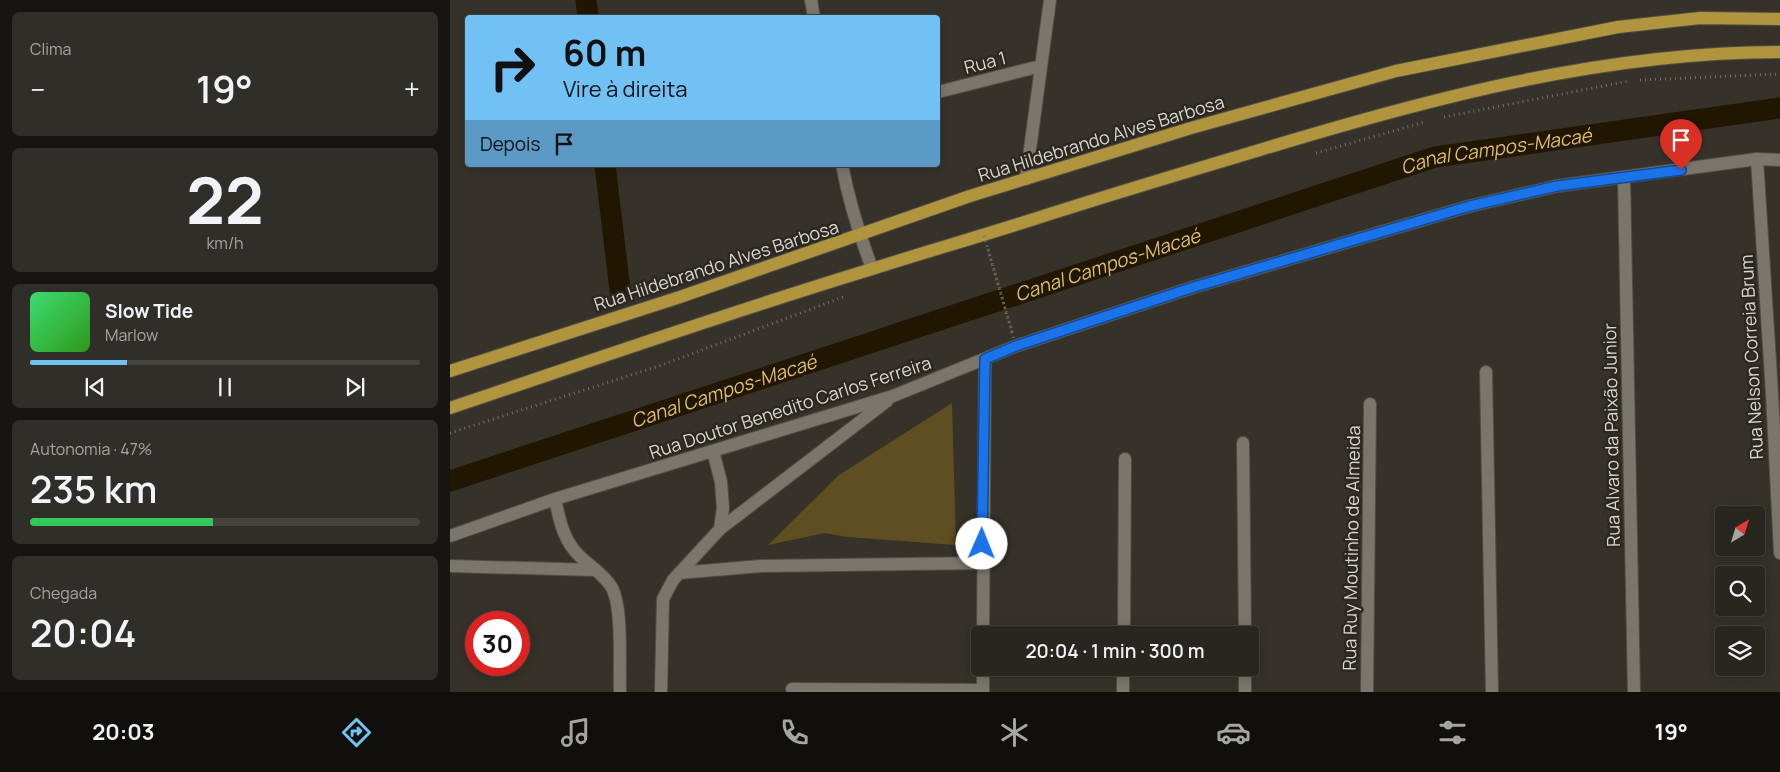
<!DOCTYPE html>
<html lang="pt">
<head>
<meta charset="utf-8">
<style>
  :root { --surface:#28261f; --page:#302e28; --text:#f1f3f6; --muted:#a5a5a4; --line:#44433d; --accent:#72c1f5 }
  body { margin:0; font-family:Manrope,sans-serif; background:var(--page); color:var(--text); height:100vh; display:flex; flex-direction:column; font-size:19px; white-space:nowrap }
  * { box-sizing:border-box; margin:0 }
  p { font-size:16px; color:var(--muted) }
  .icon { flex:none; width:28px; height:28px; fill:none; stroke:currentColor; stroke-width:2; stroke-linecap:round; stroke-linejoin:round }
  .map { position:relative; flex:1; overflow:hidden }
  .side { display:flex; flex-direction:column; gap:12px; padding:12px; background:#161511; width:450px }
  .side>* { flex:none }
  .banner { position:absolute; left:15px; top:15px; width:475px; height:152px; border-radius:5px; box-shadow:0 2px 12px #0003,0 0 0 1px var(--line); background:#72c1f5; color:#111; overflow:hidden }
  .needle { width:32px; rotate:38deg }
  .tools { position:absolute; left:1265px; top:506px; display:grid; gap:10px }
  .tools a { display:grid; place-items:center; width:50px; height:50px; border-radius:5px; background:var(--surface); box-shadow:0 2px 12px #0003,0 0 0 1px var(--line); font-size:25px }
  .speed { position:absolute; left:15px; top:611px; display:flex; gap:10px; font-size:25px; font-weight:700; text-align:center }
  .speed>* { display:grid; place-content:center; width:65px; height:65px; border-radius:50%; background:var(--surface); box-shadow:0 2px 12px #0003,0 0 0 1px var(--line); line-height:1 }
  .speed .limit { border:8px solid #d22; background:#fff; color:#111 }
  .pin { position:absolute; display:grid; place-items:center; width:42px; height:42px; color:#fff; margin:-51px -21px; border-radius:50% 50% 50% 0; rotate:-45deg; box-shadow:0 0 5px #0007 }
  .pin .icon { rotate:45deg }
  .me { position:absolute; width:55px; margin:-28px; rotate:1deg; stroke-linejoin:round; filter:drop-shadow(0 0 4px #0008) }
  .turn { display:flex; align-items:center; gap:18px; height:105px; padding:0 15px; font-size:22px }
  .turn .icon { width:65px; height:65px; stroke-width:2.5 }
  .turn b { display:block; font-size:35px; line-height:42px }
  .then { display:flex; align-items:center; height:48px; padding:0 15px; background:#0003; gap:10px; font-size:19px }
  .big { font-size:38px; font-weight:600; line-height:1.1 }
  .side .card { flex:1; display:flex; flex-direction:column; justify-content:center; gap:8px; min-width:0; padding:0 18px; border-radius:8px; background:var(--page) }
  .side .dial { align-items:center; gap:0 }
  .dial b { font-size:65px; line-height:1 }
  .song { display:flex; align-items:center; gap:15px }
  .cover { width:60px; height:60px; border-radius:8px; background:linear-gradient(135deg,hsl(140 70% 55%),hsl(110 70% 35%)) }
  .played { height:5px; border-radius:2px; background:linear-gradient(90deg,var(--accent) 25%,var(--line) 25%) }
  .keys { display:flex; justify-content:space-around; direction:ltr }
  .heat { display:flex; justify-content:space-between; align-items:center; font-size:28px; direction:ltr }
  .charge { height:8px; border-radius:4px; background:linear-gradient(90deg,#34c759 47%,var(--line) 0) }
  .trip { position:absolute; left:521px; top:626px; width:288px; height:50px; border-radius:5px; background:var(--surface); box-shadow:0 2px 12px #0003,0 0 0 1px var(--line); font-weight:600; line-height:50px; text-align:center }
  .menu { display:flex; height:80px; justify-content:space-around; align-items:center; background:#100f0c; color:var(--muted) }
  .menu .icon { width:35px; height:35px }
  .menu .selected { color:var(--accent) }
  .menu b { font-size:22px; color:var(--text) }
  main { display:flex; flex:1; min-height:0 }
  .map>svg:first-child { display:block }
</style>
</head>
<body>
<main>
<section class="side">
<div class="card"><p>Clima</p>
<div class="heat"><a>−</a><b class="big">19°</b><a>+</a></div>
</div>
<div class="card dial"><b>22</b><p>km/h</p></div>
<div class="card">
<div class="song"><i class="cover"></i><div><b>Slow Tide</b><p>Marlow</p></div></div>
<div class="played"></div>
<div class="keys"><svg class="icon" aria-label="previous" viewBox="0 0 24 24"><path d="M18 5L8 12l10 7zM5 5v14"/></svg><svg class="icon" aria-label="pause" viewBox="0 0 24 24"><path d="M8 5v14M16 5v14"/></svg><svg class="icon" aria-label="next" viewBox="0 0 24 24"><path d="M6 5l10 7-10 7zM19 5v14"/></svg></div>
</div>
<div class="card"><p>Autonomia · 47%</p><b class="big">235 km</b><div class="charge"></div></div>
<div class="card"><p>Chegada</p><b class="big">20:04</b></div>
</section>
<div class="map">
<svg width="1330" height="692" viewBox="0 0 1330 692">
  <rect width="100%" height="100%" fill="#363229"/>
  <path fill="#5e4e22" d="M502 403 506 545 397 537 375 533 318 545 389 475Z"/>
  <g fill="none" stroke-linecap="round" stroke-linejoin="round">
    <g stroke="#211700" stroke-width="21">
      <path d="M136 0 138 18"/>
      <path d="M155 165 170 290"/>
      <path id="s1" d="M0 481 985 157 1330 108"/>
    </g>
    <defs>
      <path id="minor" d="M361 0 364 18
        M488 92 591 66
        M1307 159 1322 393 1330 553
        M392 165C399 201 409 234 422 268
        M1174 178 1184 692
        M576 179 600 0
        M1036 372 1042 692
        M793 443 795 635
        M105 499C109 517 112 535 124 550 135 564 153 572 162 588 173 609 169 666 170 692
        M229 573 311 566 532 563
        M533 635 535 359
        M674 635 675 459
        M533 668V692
        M795 668V692
        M342 689 533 690
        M211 692 213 599 223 580 270 529 273 508 271 482 263 451
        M673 692V668
        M917 692 920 404"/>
      <path id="tertiary" d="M270 529 437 401
        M0 536 105 499 443 396 566 346 744 287 1020 206 1107 186 1307 159 1330 160
        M0 566 146 570"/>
      <path id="primary" d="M0 371 230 297 520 196 741 128 946 71 1168 27 1250 18 1330 19
        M0 408C140 361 280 312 422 269 475 252 528 237 581 220 658 195 736 172 813 149 981 98 1154 52 1330 52"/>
    </defs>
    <use href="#minor" stroke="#524f47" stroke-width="14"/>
    <use href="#tertiary" stroke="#524f47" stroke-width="14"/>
    <use href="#primary" stroke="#524f47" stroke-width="14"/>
    <path stroke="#737068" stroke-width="3" stroke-dasharray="1 4" stroke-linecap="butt" d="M1190 80 1330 74
      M994 117 1179 81
      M866 153 975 122
      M538 249 562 332
      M0 433 212 365 396 296"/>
    <use href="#minor" stroke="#7a766c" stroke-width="12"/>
    <use href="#tertiary" stroke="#7a766c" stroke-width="12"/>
    <use href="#primary" stroke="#b0953e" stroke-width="12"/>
    <path stroke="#737068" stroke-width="3" stroke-dasharray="1 4" stroke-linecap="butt" d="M534 236 566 346"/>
  </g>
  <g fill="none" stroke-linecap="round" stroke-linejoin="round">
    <defs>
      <path id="route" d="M532 544 535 359 566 346 744 287 1020 206 1107 186 1231 170"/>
    </defs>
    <use href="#route" stroke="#114b97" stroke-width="12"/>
    <use href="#route" stroke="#1a73e8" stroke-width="9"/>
  </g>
  <g text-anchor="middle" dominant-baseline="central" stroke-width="5" stroke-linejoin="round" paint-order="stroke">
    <g font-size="18" fill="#d9d7d1" stroke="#2c2820">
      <text transform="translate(535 62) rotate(-14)">Rua 1</text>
      <text transform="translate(651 138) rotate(-17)">Rua Hildebrando Alves Barbosa</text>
      <text transform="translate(266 265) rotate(-18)">Rua Hildebrando Alves Barbosa</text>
      <text transform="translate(1301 357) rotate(-93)">Rua Nelson Correia Brum</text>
      <text transform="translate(340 407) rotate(-18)">Rua Doutor Benedito Carlos Ferreira</text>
      <text transform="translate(1161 435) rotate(-91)">Rua Alvaro da Paixão Junior</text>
      <text transform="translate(901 548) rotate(-89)">Rua Ruy Moutinho de Almeida</text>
    </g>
    <g font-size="19" font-style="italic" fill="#debe6a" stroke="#2c2820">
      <text stroke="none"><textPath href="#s1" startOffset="1098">Canal Campos-Macaé</textPath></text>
      <text stroke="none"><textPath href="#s1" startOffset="692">Canal Campos-Macaé</textPath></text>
      <text stroke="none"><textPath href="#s1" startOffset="288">Canal Campos-Macaé</textPath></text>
    </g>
  </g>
</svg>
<div class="tools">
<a><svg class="needle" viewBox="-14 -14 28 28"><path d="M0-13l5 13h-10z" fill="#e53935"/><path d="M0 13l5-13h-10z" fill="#a5a5a4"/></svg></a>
<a><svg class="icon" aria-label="search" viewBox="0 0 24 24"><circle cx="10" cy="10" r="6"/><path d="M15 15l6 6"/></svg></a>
<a><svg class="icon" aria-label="layers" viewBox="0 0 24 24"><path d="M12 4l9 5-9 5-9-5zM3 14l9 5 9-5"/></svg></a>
</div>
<div class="speed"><div class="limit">30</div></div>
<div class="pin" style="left:1231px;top:170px;background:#d93025"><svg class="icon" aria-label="arrive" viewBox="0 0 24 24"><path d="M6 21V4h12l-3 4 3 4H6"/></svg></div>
<svg class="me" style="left:532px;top:544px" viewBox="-20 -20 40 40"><circle r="19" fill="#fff"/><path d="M0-13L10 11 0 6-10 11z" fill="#1a73e8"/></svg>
<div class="trip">20:04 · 1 min · 300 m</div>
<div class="banner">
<div class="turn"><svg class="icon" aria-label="right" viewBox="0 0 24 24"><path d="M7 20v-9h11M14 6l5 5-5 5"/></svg><div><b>60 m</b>Vire à direita</div></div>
<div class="then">Depois<svg class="icon" aria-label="arrive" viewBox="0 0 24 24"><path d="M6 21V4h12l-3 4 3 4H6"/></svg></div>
</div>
</div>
</main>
<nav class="menu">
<b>20:03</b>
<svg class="icon selected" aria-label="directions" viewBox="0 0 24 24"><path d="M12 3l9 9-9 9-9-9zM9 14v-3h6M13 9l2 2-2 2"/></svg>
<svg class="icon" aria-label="music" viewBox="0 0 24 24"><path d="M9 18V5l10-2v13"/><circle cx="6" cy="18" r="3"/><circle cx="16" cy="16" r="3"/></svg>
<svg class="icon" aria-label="phone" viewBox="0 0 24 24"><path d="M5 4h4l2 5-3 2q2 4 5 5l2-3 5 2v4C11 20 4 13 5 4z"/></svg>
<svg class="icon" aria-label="climate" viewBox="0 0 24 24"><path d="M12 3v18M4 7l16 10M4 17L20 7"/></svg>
<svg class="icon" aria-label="car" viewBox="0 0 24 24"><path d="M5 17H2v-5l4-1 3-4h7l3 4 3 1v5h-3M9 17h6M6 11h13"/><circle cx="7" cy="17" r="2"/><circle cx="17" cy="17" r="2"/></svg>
<svg class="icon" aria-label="filters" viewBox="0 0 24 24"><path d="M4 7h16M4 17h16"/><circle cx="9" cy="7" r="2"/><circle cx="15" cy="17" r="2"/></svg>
<b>19°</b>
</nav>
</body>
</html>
